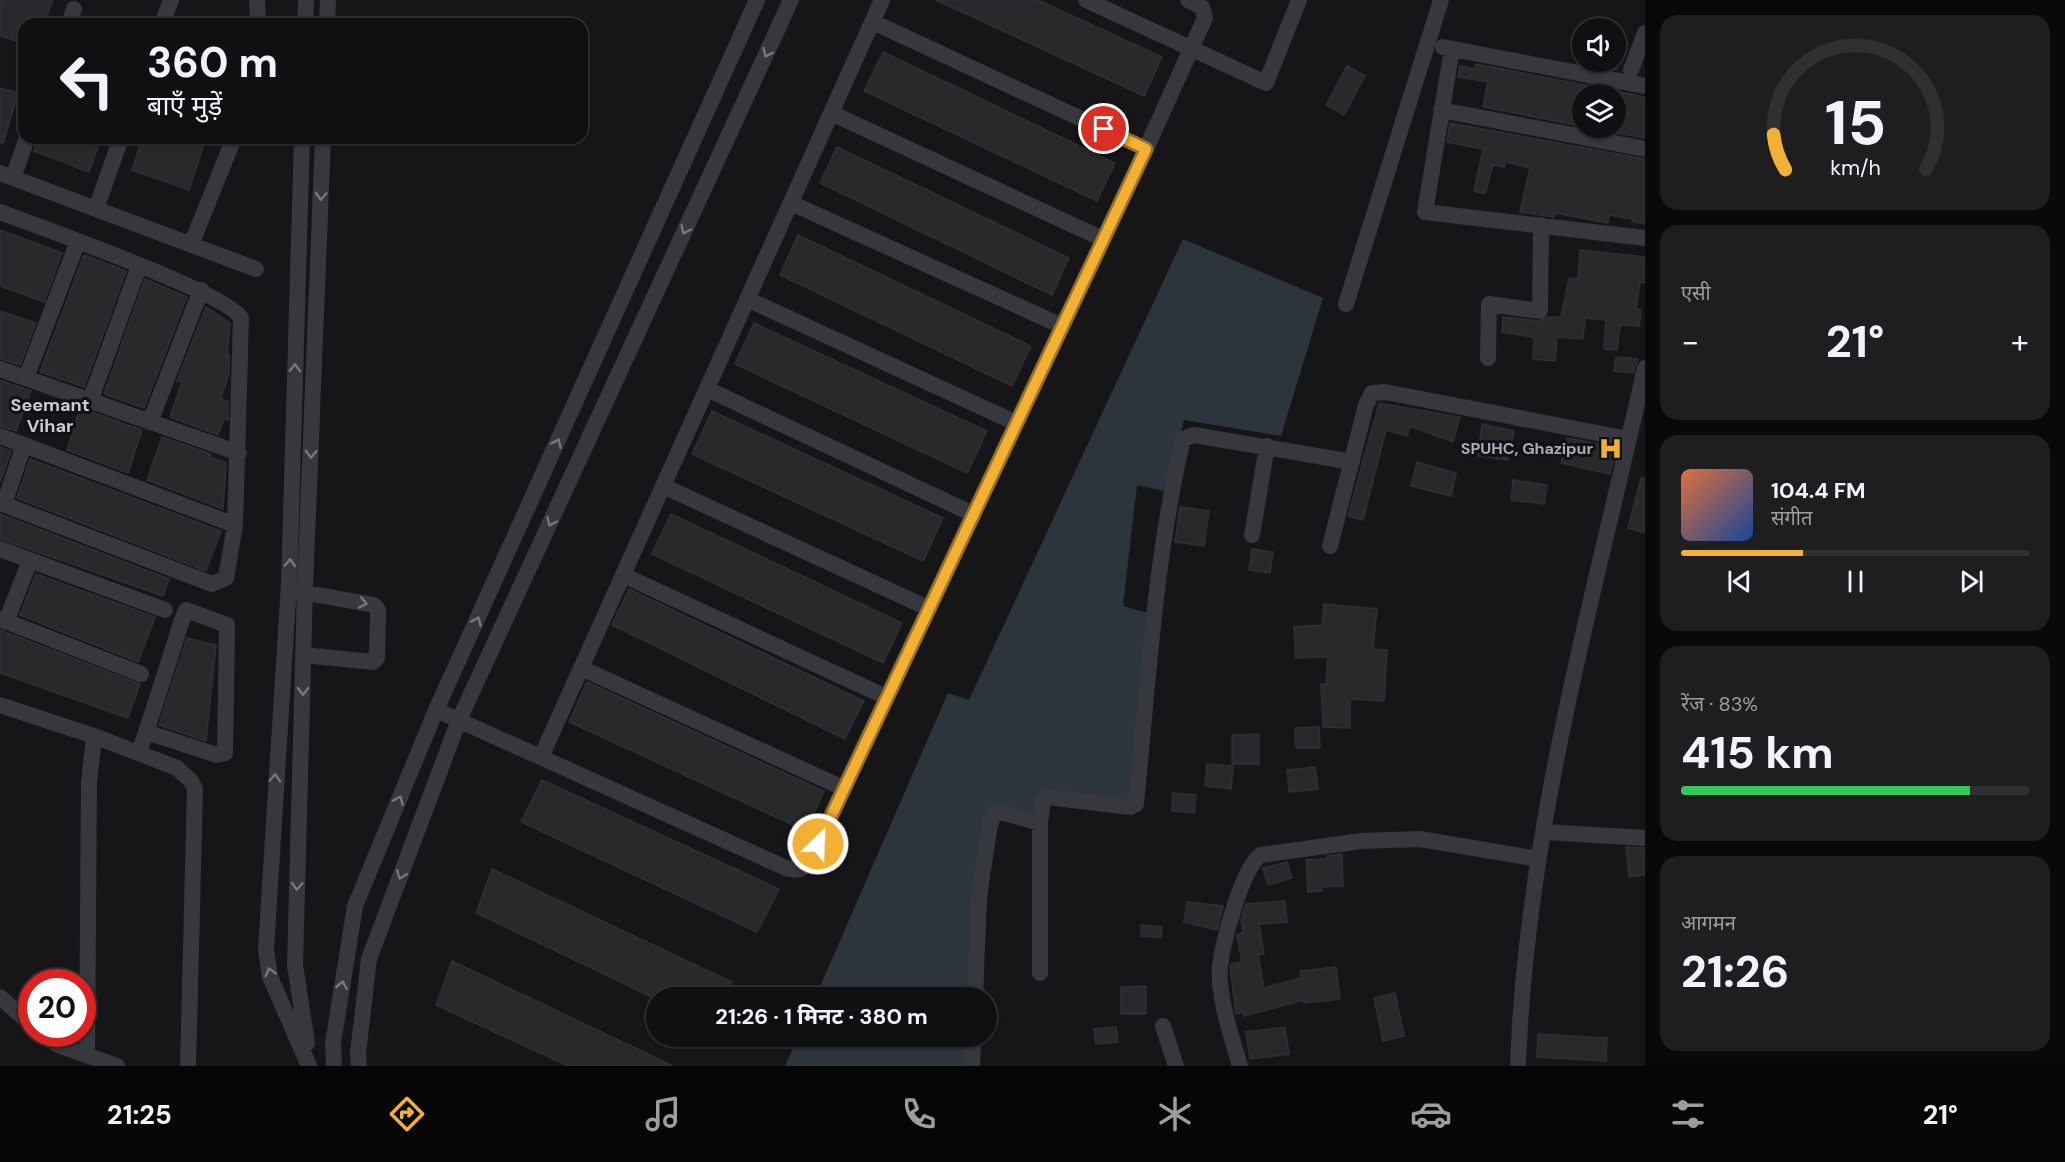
<!DOCTYPE html>
<html lang="hi">
<head>
<meta charset="utf-8">
<style>
  :root { --surface:#101012; --page:#1e1e20; --text:#f1f3f6; --muted:#9c9d9f; --line:#303032; --accent:#f2b134 }
  body { margin:0; font-family:"DM Sans","Noto Sans Devanagari",sans-serif; background:var(--page); color:var(--text); height:100vh; display:flex; flex-direction:column; font-size:22px; white-space:nowrap }
  * { box-sizing:border-box; margin:0 }
  p { font-size:20px; color:var(--muted) }
  .icon { flex:none; width:33px; height:33px; fill:none; stroke:currentColor; stroke-width:2; stroke-linecap:round; stroke-linejoin:round }
  .map { position:relative; flex:1; overflow:hidden }
  .side { display:flex; flex-direction:column; gap:15px; padding:15px; background:#09090a; width:420px }
  .side>* { flex:none }
  .banner { position:absolute; left:18px; top:18px; width:570px; height:126px; border-radius:18px; box-shadow:0 2px 4px #0004,0 0 0 2px var(--line); background:#101012; color:var(--text); overflow:hidden }
  .tools { position:absolute; left:1572px; top:18px; display:grid; gap:12px }
  .tools a { display:grid; place-items:center; width:54px; height:54px; border-radius:50%; background:var(--surface); box-shadow:0 2px 4px #0004,0 0 0 2px var(--line); font-size:30px }
  .speed { position:absolute; left:18px; top:969px; display:flex; gap:12px; font-size:30px; font-weight:700; text-align:center }
  .speed>* { display:grid; place-content:center; width:78px; height:78px; border-radius:50%; background:var(--surface); box-shadow:0 2px 4px #0004,0 0 0 2px var(--line); line-height:1 }
  .speed .limit { border:9px solid #d22; background:#fff; color:#111 }
  .pin { position:absolute; display:grid; place-items:center; width:51px; height:51px; color:#fff; margin:-26px; border:3px solid #fff; border-radius:50%; box-shadow:0 2px 6px #0007 }
  .me { position:absolute; width:66px; margin:-33px; rotate:24deg; stroke-linejoin:round; filter:drop-shadow(0 0 4px #0008) }
  .turn { display:flex; align-items:center; gap:21px; height:126px; padding:0 30px; font-size:27px }
  .turn .icon { width:78px; height:78px; stroke-width:2.5 }
  .turn b { display:block; font-size:42px; line-height:51px }
  .big { font-size:45px; font-weight:700; line-height:1.1 }
  .side .card { flex:1; display:flex; flex-direction:column; justify-content:center; gap:9px; min-width:0; padding:0 21px; border-radius:18px; background:var(--page) }
  .side .dial { align-items:center; gap:0 }
  .dial svg { height:156px; overflow:visible; fill:none; stroke:var(--line); stroke-width:7; stroke-linecap:round; text-anchor:middle }
  .dial text { fill:var(--text); stroke:none }
  .song { display:flex; align-items:center; gap:18px }
  .cover { width:72px; height:72px; border-radius:9px; background:linear-gradient(135deg,hsl(20 70% 55%),hsl(220 70% 35%)) }
  .played { height:6px; border-radius:3px; background:linear-gradient(90deg,var(--accent) 35%,var(--line) 35%) }
  .keys { display:flex; justify-content:space-around; direction:ltr }
  .heat { display:flex; justify-content:space-between; align-items:center; font-size:33px; direction:ltr }
  .charge { height:9px; border-radius:4px; background:linear-gradient(90deg,#34c759 83%,var(--line) 0) }
  .trip { position:absolute; left:646px; top:987px; width:351px; height:60px; border-radius:30px; background:var(--surface); box-shadow:0 2px 4px #0004,0 0 0 2px var(--line); font-weight:700; line-height:60px; text-align:center }
  .tabs { display:flex; height:96px; justify-content:space-around; align-items:center; background:#060607; color:var(--muted) }
  .tabs .icon { width:42px; height:42px }
  .tabs .current { color:var(--accent) }
  .tabs b { font-size:27px; color:var(--text) }
  main { display:flex; flex:1; min-height:0 }
  .map>svg:first-child { display:block }
</style>
</head>
<body>
<main>
<div class="map">
<svg width="1645" height="1066" viewBox="0 0 1645 1066">
  <rect width="100%" height="100%" fill="#161618"/>
  <path fill="#2c353c" d="M1183 239 1323 298 1281 436 1184 420 1168 492 1137 485 1123 606 1152 614 1138 812 1037 798 1038 827 1001 818 991 850 980 997 815 998 948 693 969 700Z
    M798 1037H977L975 1066H785Z"/>
  <path fill="#29292c" stroke="#303034" stroke-width="1.5" d="M0 0H53L44 24H24V43L0 36Z
    M936 0H1038L1162 57 1144 96Z
    M883 52 1115 163 1097 201 864 91Z
    M1590 62H1619L1616 70 1589 65Z
    M1476 64 1611 90 1610 94H1582V126L1483 107 1488 82 1458 77 1460 66 1475 69Z
    M1347 66 1365 76 1344 115 1326 105Z
    M0 88 18 93 3 143 0 142Z
    M1616 91 1645 97V138L1588 128H1616Z
    M1450 123 1645 159V224L1632 222 1633 219 1609 215 1608 223 1555 213 1554 217 1520 212 1530 168 1505 162 1504 167 1493 165 1485 194 1474 191 1483 149 1447 142Z
    M37 138H101L89 172 34 151Z
    M142 138H206L189 190 132 170Z
    M837 147 1069 258 1052 295 820 183Z
    M0 230 62 253 44 302 0 286Z
    M798 235 1031 346 1012 386 780 275Z
    M1580 250 1645 257V283L1640 282 1636 309 1641 310 1639 326 1620 325 1617 350 1604 349 1606 320 1585 318 1583 339 1557 337 1555 361 1533 359 1534 337 1502 332 1503 317 1539 321 1548 317H1561L1569 278 1578 279Z
    M84 255 126 271 84 387 40 372Z
    M145 279 187 297 144 408 104 394Z
    M206 307 230 323 227 354 229 355V373L221 399 228 401V420L224 419 218 435 170 417 182 382 177 381Z
    M0 311 36 323 20 365 0 359Z
    M754 323 987 431 967 473 735 364Z
    M1616 357 1638 359 1633 373 1614 371Z
    M0 380 31 391 16 431 0 426Z
    M1379 403 1460 417 1453 442 1410 426 1407 436 1386 430 1363 520 1348 516Z
    M80 408 142 430 128 473 67 450Z
    M712 411 943 518 923 561 692 454Z
    M1482 424 1514 431 1508 460 1478 456Z
    M162 437 211 454 210 457 226 463 223 509 147 480Z
    M1567 438 1616 447 1610 474 1561 463Z
    M0 447 11 451 0 483Z
    M30 459 221 531 206 571 17 498Z
    M1417 462 1456 473 1451 496 1411 486Z
    M1641 478H1645V533L1628 528Z
    M1513 480 1547 485 1544 504 1511 500Z
    M1180 507 1209 511 1204 546 1175 542Z
    M0 514 169 579 163 596 0 539Z
    M671 514 902 623 883 663 652 554Z
    M1252 549 1273 552 1270 573 1249 570Z
    M36 574 155 617 138 662 20 615Z
    M629 589 864 701 845 739 612 625Z
    M1324 604 1377 609 1373 649 1387 650 1384 701 1350 699V728L1323 727 1321 684H1326L1328 657 1296 658 1294 627 1322 625Z
    M0 630 140 684 128 718 0 673Z
    M187 638 216 645 206 741 159 725Z
    M587 682 824 791 806 831 569 722Z
    M1319 727 1320 748H1296L1295 728Z
    M1259 734V764H1232V735Z
    M1207 764 1233 766 1231 789 1205 786Z
    M1315 767 1318 789 1289 792 1287 770Z
    M542 780 779 889 757 932 521 822Z
    M1173 793 1196 795 1194 813 1172 811Z
    M1626 847 1645 848V875L1629 877Z
    M1342 854 1343 886 1322 887V891L1308 892 1306 860 1327 859V856Z
    M1287 862 1292 878 1268 885 1263 868Z
    M492 869 732 982 725 998H654L476 913Z
    M1285 901 1287 922 1259 924 1264 954 1258 955 1264 988 1301 978 1300 971 1336 967 1340 999 1304 1003V1000L1244 1016V1012L1236 1014 1230 967 1231 964 1242 962 1237 935 1243 932 1241 919 1246 904Z
    M1187 902 1223 906 1217 930 1184 922Z
    M1141 925 1162 927 1161 938 1141 936Z
    M452 961 673 1066H568L436 1005Z
    M1146 986V1014H1121V987Z
    M1395 993 1404 1036 1383 1041 1374 998Z
    M1116 1027 1118 1042 1096 1044 1094 1029Z
    M1285 1027 1289 1054 1250 1059 1246 1032Z
    M1538 1034 1607 1038 1606 1061 1537 1057Z"/>
  <g fill="none" stroke-linecap="round" stroke-linejoin="round">
    <path stroke="#37383d" stroke-width="16" d="M257 0 258 24
      M1086 0 1266 83 1299 0
      M873 22 1146 149
      M69 24 74 9
      M162 24 171 0
      M305 24 306 0
      M327 24 328 0
      M1443 47 1645 86
      M1452 49 1425 212 1645 238
      M1631 70 1645 33
      M1441 110 1645 149
      M831 113 1103 239
      M302 138 289 583 266 950 270 977 309 1066
      M0 173 256 269
      M13 178 27 138
      M791 203 1062 326
      M96 209 121 138
      M0 212C37 226 229 294 241 318L235 525 226 578 212 584 0 503
      M191 245 234 138
      M747 299 1016 423
      M1346 304 1441 0
      M1488 358 1489 304 1540 311 1541 225
      M0 369 239 453
      M26 378 78 241
      M707 389 973 514
      M90 401 139 266
      M150 422 201 290
      M0 436 235 525
      M663 486 928 608
      M4 504 24 445
      M1252 535 1267 446
      M1330 546 1366 405 1372 393 1385 392 1628 439
      M0 549 165 610
      M623 575 886 697
      M296 591 374 605 378 610 377 658 373 662 304 655
      M0 619 141 674
      M6 622 30 560
      M581 668 843 788
      M0 705 94 736 177 768 191 781 195 789 188 1066
      M436 710 786 868C796 871 802 871 809 862L1146 149 1205 18 1202 7 1188 0
      M139 753 151 717 182 620 186 610 227 625 225 753 217 755 146 732
      M541 757 882 0
      M1545 832 1645 838
      M1040 973V823L1043 801 1048 797 1130 807 1136 804C1148 683 1155 557 1183 439L1194 435 1352 462
      M0 997 32 1025
      M975 998 979 896 991 817 997 811 1040 823
      M1163 1026 1176 1066
      M42 1034 58 1045 117 1066
      M307 1043 295 965 305 588 323 138
      M87 1055 89 783 94 736
      M334 1066 333 1043 355 906 436 710 757 0
      M359 1066 358 1053 369 959 459 720 791 0
      M972 1066 973 1036
      M1240 1066C1232 1038 1217 995 1220 966 1223 942 1242 867 1261 855L1361 841 1420 839 1538 859
      M1518 1066C1526 829 1594 599 1645 368"/>
  </g>
  <defs><path id="oneway-chevron" d="M-2-3.5L2.5 0L-2 3.5" fill="none" stroke-width="1.6" stroke-linecap="round" stroke-linejoin="round" transform="scale(1.5)"/></defs>
  <g stroke="#757881">
    <use href="#oneway-chevron" transform="translate(767 53) rotate(115)"/>
    <use href="#oneway-chevron" transform="translate(321 196) rotate(92)"/>
    <use href="#oneway-chevron" transform="translate(685 230) rotate(115)"/>
    <use href="#oneway-chevron" transform="translate(295 368) rotate(-88)"/>
    <use href="#oneway-chevron" transform="translate(557 443) rotate(-66)"/>
    <use href="#oneway-chevron" transform="translate(311 454) rotate(92)"/>
    <use href="#oneway-chevron" transform="translate(551 522) rotate(115)"/>
    <use href="#oneway-chevron" transform="translate(290 563) rotate(-88)"/>
    <use href="#oneway-chevron" transform="translate(363 603) rotate(11)"/>
    <use href="#oneway-chevron" transform="translate(477 621) rotate(-66)"/>
    <use href="#oneway-chevron" transform="translate(303 691) rotate(91)"/>
    <use href="#oneway-chevron" transform="translate(275 778) rotate(-87)"/>
    <use href="#oneway-chevron" transform="translate(399 800) rotate(-67)"/>
    <use href="#oneway-chevron" transform="translate(401 875) rotate(111)"/>
    <use href="#oneway-chevron" transform="translate(297 886) rotate(92)"/>
    <use href="#oneway-chevron" transform="translate(270 972) rotate(-105)"/>
    <use href="#oneway-chevron" transform="translate(342 985) rotate(-81)"/>
  </g>
  <g fill="none" stroke-linecap="round" stroke-linejoin="round">
    <defs>
      <path id="route" d="M818 844 1146 149 1104 129"/>
    </defs>
    <use href="#route" stroke="#9d7322" stroke-width="15"/>
    <use href="#route" stroke="#f2b134" stroke-width="10"/>
  </g>
  <defs>
    <symbol id="hospital-bare" viewBox="-9 -9 18 18"><path d="M-5-5h3v3.5h4V-5h3V5h-3V1.5h-4V5h-3Z" fill="#f2b134" stroke="#111113" stroke-width="2.5" paint-order="stroke"/></symbol>
  </defs>
  <g fill-rule="evenodd">
    <use href="#hospital-bare" x="1594" y="432" width="33" height="33"/>
  </g>
  <g text-anchor="middle" dominant-baseline="central" stroke-width="6" stroke-linejoin="round" paint-order="stroke">
    <g font-size="16" font-weight="bold" fill="#a8adb8" stroke="#111113" text-anchor="end">
      <text x="1593" y="448">SPUHC, Ghazipur</text>
    </g>
    <g font-size="18" font-weight="bold" fill="#c9ccd4" stroke="#111113">
      <text x="50" y="405">Seemant<tspan x="50" dy="21">Vihar</tspan></text>
    </g>
  </g>
</svg>
<div class="tools">
<a><svg class="icon" aria-label="sound" viewBox="0 0 24 24"><path d="M4 9h4l5-4v14l-5-4H4zM17 9q2 3 0 6"/></svg></a>
<a><svg class="icon" aria-label="layers" viewBox="0 0 24 24"><path d="M12 4l9 5-9 5-9-5zM3 14l9 5 9-5"/></svg></a>
</div>
<div class="speed"><div class="limit">20</div></div>
<div class="pin" style="left:1104px;top:129px;background:#d93025"><svg class="icon" aria-label="arrive" viewBox="0 0 24 24"><path d="M6 21V4h12l-3 4 3 4H6"/></svg></div>
<svg class="me" style="left:818px;top:844px" viewBox="-20 -20 40 40"><circle r="17" fill="#f2b134" stroke="#fff" stroke-width="3"/><path d="M0-11L8 9 0 5-8 9z" fill="#fff"/></svg>
<div class="trip">21:26 · 1 मिनट · 380 m</div>
<div class="banner">
<div class="turn"><svg class="icon" aria-label="left" viewBox="0 0 24 24"><path d="M17 20v-9H6M10 6l-5 5 5 5"/></svg><div><b>360 m</b>बाएँ मुड़ें</div></div>
</div>
</div>
<section class="side">
<div class="card dial"><svg viewBox="0 0 100 80">
<path d="M14 69A42 42 0 1 1 86 69"/>
<path d="M14 69A42 42 0 0 1 8 51" stroke="#f2b134"/>
<text x="50" y="56" font-size="32" font-weight="700">15</text>
<text x="50" y="72" font-size="11">km/h</text>
</svg></div>
<div class="card"><p>एसी</p>
<div class="heat"><a>−</a><b class="big">21°</b><a>+</a></div>
</div>
<div class="card">
<div class="song"><i class="cover"></i><div><b>104.4 FM</b><p>संगीत</p></div></div>
<div class="played"></div>
<div class="keys"><svg class="icon" aria-label="previous" viewBox="0 0 24 24"><path d="M18 5L8 12l10 7zM5 5v14"/></svg><svg class="icon" aria-label="pause" viewBox="0 0 24 24"><path d="M8 5v14M16 5v14"/></svg><svg class="icon" aria-label="next" viewBox="0 0 24 24"><path d="M6 5l10 7-10 7zM19 5v14"/></svg></div>
</div>
<div class="card"><p>रेंज · 83%</p><b class="big">415 km</b><div class="charge"></div></div>
<div class="card"><p>आगमन</p><b class="big">21:26</b></div>
</section>
</main>
<nav class="tabs">
<b>21:25</b>
<svg class="icon current" aria-label="directions" viewBox="0 0 24 24"><path d="M12 3l9 9-9 9-9-9zM9 14v-3h6M13 9l2 2-2 2"/></svg>
<svg class="icon" aria-label="music" viewBox="0 0 24 24"><path d="M9 18V5l10-2v13"/><circle cx="6" cy="18" r="3"/><circle cx="16" cy="16" r="3"/></svg>
<svg class="icon" aria-label="phone" viewBox="0 0 24 24"><path d="M5 4h4l2 5-3 2q2 4 5 5l2-3 5 2v4C11 20 4 13 5 4z"/></svg>
<svg class="icon" aria-label="climate" viewBox="0 0 24 24"><path d="M12 3v18M4 7l16 10M4 17L20 7"/></svg>
<svg class="icon" aria-label="car" viewBox="0 0 24 24"><path d="M5 17H2v-5l4-1 3-4h7l3 4 3 1v5h-3M9 17h6M6 11h13"/><circle cx="7" cy="17" r="2"/><circle cx="17" cy="17" r="2"/></svg>
<svg class="icon" aria-label="filters" viewBox="0 0 24 24"><path d="M4 7h16M4 17h16"/><circle cx="9" cy="7" r="2"/><circle cx="15" cy="17" r="2"/></svg>
<b>21°</b>
</nav>
</body>
</html>
